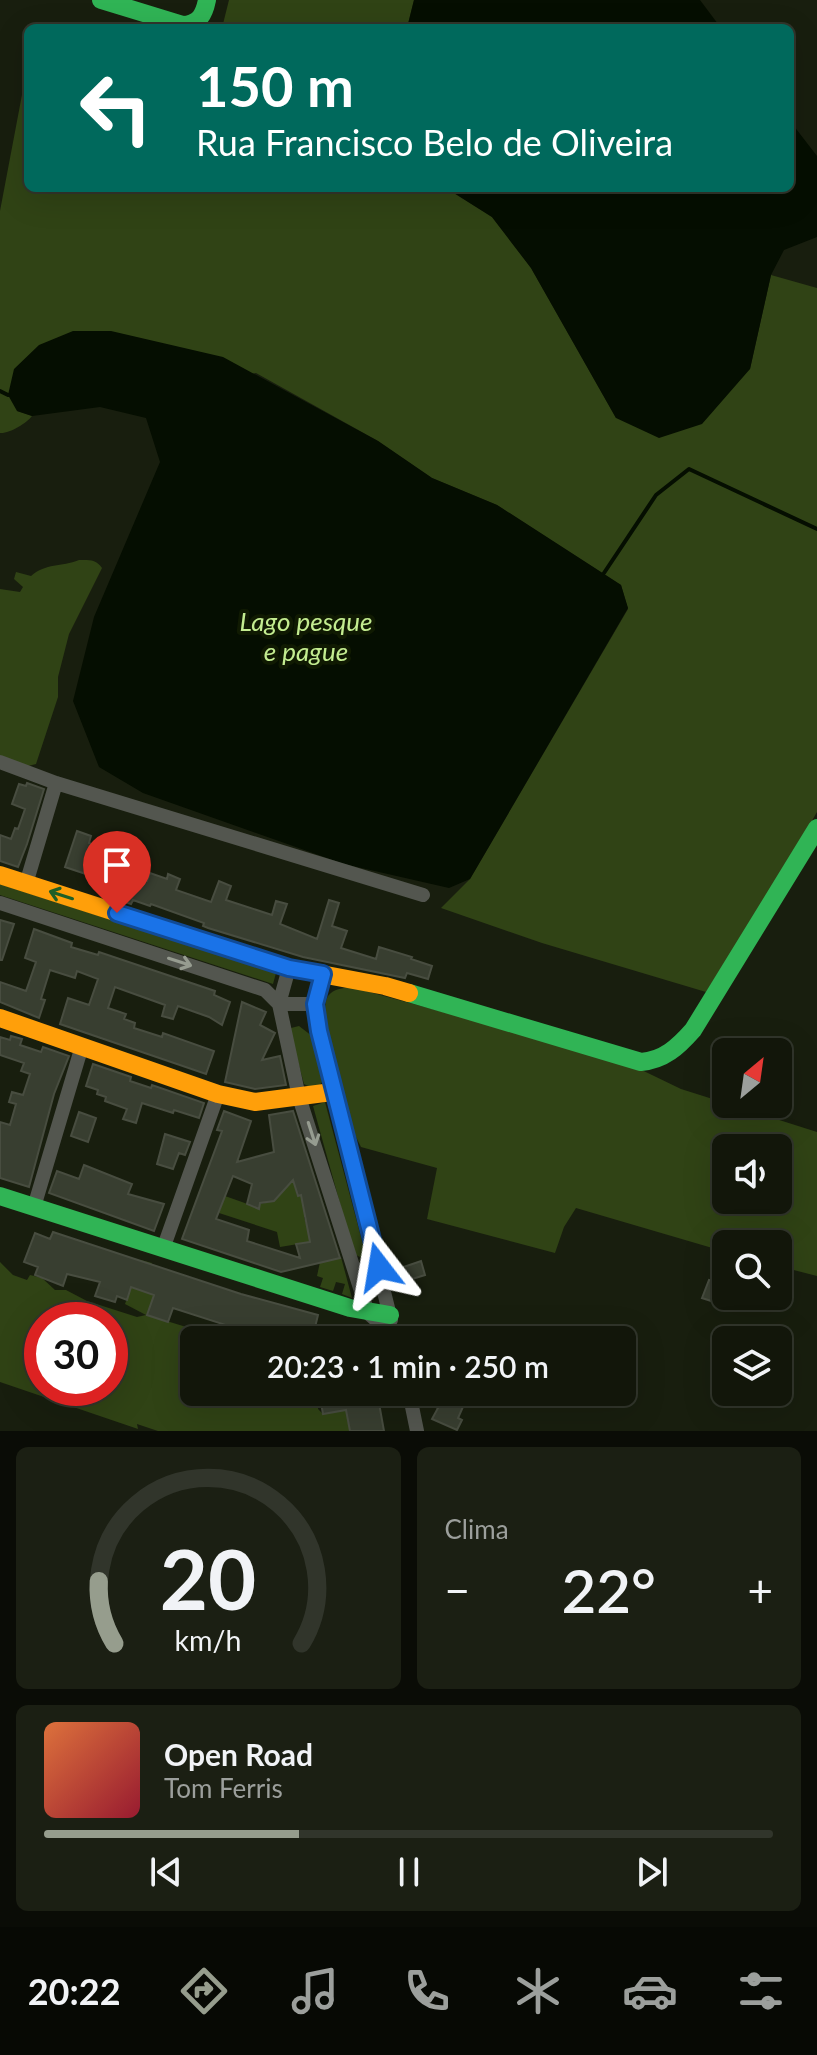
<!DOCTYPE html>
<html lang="pt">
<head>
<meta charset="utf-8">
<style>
  :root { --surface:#12160a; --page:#1b1f13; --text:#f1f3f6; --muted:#9c9f9c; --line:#31352b; --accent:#969d8d }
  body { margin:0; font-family:Lato,sans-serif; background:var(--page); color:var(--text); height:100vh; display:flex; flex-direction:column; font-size:30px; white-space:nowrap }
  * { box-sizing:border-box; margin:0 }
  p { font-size:26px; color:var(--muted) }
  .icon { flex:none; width:44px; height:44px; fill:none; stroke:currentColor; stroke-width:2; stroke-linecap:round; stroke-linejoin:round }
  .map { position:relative; height:1431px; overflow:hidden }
  .sheet { display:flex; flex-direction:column; gap:16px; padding:16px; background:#0a0c06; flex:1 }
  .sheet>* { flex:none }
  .banner { position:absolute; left:24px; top:24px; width:770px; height:168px; border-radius:12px; box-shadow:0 8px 32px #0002,0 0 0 2px var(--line); background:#00695c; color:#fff; overflow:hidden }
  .needle { width:52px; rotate:29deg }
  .controls { position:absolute; left:712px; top:1038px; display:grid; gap:16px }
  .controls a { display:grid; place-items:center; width:80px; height:80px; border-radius:12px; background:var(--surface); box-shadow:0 8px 32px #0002,0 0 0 2px var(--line); font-size:40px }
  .speed { position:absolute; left:24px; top:1302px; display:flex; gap:16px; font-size:40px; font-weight:700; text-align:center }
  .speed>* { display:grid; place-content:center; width:104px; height:104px; border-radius:50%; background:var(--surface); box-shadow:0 8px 32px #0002,0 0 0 2px var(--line); line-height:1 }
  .speed .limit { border:12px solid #d22; background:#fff; color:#111 }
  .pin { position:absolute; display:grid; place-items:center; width:68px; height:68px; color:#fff; margin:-82px -34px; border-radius:50% 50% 50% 0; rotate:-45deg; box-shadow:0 0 8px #0007 }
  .pin .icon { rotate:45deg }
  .me { position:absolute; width:88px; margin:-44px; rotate:346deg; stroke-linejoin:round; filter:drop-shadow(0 0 6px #0008) }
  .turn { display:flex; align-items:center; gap:28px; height:168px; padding:0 40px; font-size:36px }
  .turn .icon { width:104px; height:104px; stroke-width:2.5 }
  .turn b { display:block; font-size:56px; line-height:68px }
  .big { font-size:60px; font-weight:600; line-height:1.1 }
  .sheet .tile { flex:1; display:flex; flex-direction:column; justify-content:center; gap:12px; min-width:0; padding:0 28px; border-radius:12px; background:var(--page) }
  .sheet .dial { align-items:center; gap:0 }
  .dial svg { height:208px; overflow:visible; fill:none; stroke:var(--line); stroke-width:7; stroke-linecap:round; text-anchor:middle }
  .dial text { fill:var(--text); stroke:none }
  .song { display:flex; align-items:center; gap:24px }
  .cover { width:96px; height:96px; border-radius:12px; background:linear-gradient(135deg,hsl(20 70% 55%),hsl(350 70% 35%)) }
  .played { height:8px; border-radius:4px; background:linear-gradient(90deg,var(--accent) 35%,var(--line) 35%) }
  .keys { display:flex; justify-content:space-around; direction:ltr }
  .heat { display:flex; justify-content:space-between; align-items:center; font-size:44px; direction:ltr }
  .sheet .tiles { flex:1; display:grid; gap:16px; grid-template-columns:1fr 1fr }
  .tile:last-child { grid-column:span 2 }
  .trip { position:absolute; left:180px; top:1326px; width:456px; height:80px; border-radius:12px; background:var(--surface); box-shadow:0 8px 32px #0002,0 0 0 2px var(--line); font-weight:600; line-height:80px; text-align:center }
  .tabs { display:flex; height:128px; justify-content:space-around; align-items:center; background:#070904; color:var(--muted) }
  .tabs .icon { width:56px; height:56px }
  .tabs .on { color:var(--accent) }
  .tabs b { font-size:36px; color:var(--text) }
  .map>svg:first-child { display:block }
</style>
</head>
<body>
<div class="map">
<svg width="817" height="1431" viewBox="0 0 817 1431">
  <rect width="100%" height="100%" fill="#181e0e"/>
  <path fill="#304315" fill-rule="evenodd" d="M229 0H414L407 28H222Z
    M28 63V188H446L492 217 531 268 616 418 750 369 771 275 817 288V812L777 881 706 992 542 943 441 908 470 879 628 609 621 585 497 505 432 478 378 441 256 373 17 411 32 416C27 423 9 434 0 433V211Z
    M79 560C89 560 96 559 102 568L69 634 58 677V697L36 764 28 766 0 757V589L20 592 23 587 14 579 16 572 31 576C46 563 61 567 79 560Z
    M0 884 276 973 273 984 0 895Z
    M351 987 623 1061 681 1089 817 1132V1276L778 1266V1244H726V1252L576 1208 564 1227 555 1253 427 1219 437 1168 361 1147 338 1101 344 1093C341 1071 317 1014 328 996 333 989 343 988 351 987ZM726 1148H778V1200H726Z
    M299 1026 312 1036 322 1082 319 1086 310 1087 304 1084 290 1032 291 1028Z
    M325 1102 365 1252 362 1258 354 1254 313 1106Z
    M293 1180 297 1195H301L310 1215 304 1217 307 1227 326 1253 304 1243 280 1247 277 1232 219 1213 225 1196 259 1208 260 1204 274 1201Z
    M341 1257 352 1298 342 1294 345 1284 336 1282 333 1291 320 1287 323 1278 317 1276 320 1262Z
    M141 1260 152 1263 143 1291 154 1295 147 1315 219 1337 225 1335 241 1340H194V1392H324L318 1396V1409L323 1414 346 1410 348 1423 354 1422 356 1431H158L137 1424 138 1429 0 1382V1262L13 1275 27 1280 30 1275 42 1278 55 1290H66L87 1301 137 1317 146 1315 125 1304ZM42 1320H110V1388H42Z"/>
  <path fill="#050e01" d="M414 0H700L721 28H407Z
    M790 121 817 156V237L784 250 771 275 750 369 702 424 659 438 616 418 531 268 492 217 446 188H790Z
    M73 331H111L223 357 378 441 432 478 497 505 621 585 628 608 470 879 449 888 344 864 143 793 99 767 73 701 94 617 160 462 146 418 100 407 32 416 17 411 8 395 14 369 39 345Z"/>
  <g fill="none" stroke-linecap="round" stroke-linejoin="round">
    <path stroke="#050e01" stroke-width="4" d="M0 391 8 395
      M604 573 656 495 689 469 817 529"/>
  </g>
  <path fill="#383e30" stroke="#484d40" stroke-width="2" fill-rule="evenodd" d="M27 783 44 789 27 844 18 867 0 861V835L11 839 15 828 18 829 25 809 12 804 19 784 26 786Z
    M77 831 91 836 89 843 105 848 99 864 147 881 150 873 167 879 168 874 180 879 176 890 211 902 219 881 231 886 226 900 272 915 276 901 287 904 280 924 317 939 329 900 339 903 332 926 347 931 341 948 376 959 379 947 412 957 411 959 432 966 428 979 407 973 405 978 303 957 208 928 203 926 204 923 151 904 150 906 133 900 131 904 119 900 106 893 110 882 65 867Z
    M0 920 14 924 2 960H0Z
    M34 929 72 943 71 947 98 955 99 952 215 991 214 995 230 1002 222 1025 209 1017 178 1006 173 1019 162 1016 165 1005 115 987 108 1008 126 1014 124 1019 135 1023 134 1028 162 1037 163 1033 214 1051 206 1074 60 1024 68 998 89 1005 98 979 77 971 75 978 50 970 41 999 45 1000 39 1018 0 1002V982L26 991 36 962 25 958Z
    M242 1002 266 1012 260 1025 275 1033 262 1060 280 1056 286 1085 255 1089 225 1082Z
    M11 1036 22 1039 20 1045 41 1052 43 1047 69 1056 54 1094 29 1187 0 1178V1122L10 1125 16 1104 9 1102 12 1092 23 1095 30 1074 21 1071 24 1063 0 1055V1037L10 1040Z
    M93 1064 131 1077 130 1081 151 1088 152 1085 204 1103 199 1118 174 1110 173 1113 142 1103 136 1123 123 1119 127 1109 105 1101 106 1097 97 1094 98 1090 86 1086Z
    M224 1111 251 1121 237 1162 274 1152 269 1115 293 1111 340 1258 281 1272 182 1239 222 1131 217 1130ZM233 1176 252 1184 247 1204 259 1209 260 1203 274 1201 293 1180 298 1196 301 1195 310 1242 296 1244 300 1258 247 1241 249 1230 216 1219Z
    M79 1112 96 1118 88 1142 71 1136Z
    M165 1134 190 1142 185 1155 179 1153 173 1169 157 1164Z
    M84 1165 132 1184 128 1194 164 1204 154 1231 49 1193 57 1171 79 1179Z
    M53 1232 241 1294 318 1315 312 1340H241L225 1335 229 1326 173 1308 168 1322 147 1315 154 1295 131 1287 127 1300 117 1296 115 1302 95 1296 100 1282 67 1274 63 1286 35 1275 38 1267 24 1262 35 1233 50 1239Z
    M421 1261 425 1275 396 1284 392 1271Z
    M709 1280 726 1285V1296H737L733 1308 702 1298Z
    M329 1392H377L384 1431H350L346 1410 323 1414 321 1403 331 1401Z
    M433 1392 453 1401 455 1395 466 1400 458 1418 462 1420 457 1430 432 1419 438 1408 428 1403Z"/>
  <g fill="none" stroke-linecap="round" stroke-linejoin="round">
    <path stroke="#53564f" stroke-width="14" d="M0 762 56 783 423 895
      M26 884 56 783
      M0 903 265 990 279 1004H315
      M289 968 279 1004 299 1097 368 1313 394 1336
      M323 974 315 1004 319 1031 391 1320
      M34 1207 82 1046
      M163 1249 218 1094
      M409 1392 417 1431"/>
    <path stroke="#30b455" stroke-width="18" d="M101 0 183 25C199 24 204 15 207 0
      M409 993 641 1062C664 1060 678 1047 693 1030L817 828
      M0 1196 350 1308 390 1315"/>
    <path stroke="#ff9f0a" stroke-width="18" d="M0 875 289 968 385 986 409 993
      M0 1018 218 1094 255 1102 332 1092"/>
  </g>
  <defs><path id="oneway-shaft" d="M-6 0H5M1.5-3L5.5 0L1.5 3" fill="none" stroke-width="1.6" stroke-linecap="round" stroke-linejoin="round" transform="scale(2)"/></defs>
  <use stroke="#1e5f27" href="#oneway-shaft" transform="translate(61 895) rotate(-162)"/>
  <g stroke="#969c90">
    <use href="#oneway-shaft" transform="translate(180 962) rotate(18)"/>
    <use href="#oneway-shaft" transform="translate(312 1134) rotate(72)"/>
  </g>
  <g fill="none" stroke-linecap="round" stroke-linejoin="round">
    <defs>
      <path id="route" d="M117 913 289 968 323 974 315 1004 319 1031 379 1267"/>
    </defs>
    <use href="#route" stroke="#114b97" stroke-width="20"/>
    <use href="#route" stroke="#1a73e8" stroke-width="14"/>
  </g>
  <g text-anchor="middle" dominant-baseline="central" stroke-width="8" stroke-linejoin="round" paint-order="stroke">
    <g font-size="26" font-style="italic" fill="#c3ec90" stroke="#101a02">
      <text x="306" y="621">Lago pesque<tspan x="306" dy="30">e pague</tspan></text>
    </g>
  </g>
</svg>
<div class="controls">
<a><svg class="needle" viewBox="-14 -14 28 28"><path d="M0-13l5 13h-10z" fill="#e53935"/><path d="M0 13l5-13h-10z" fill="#9c9f9c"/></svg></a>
<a><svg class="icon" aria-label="sound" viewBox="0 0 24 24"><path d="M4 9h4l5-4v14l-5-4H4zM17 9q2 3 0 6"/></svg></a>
<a><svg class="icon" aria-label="search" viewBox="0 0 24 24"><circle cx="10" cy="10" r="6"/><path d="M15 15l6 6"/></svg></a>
<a><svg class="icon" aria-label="layers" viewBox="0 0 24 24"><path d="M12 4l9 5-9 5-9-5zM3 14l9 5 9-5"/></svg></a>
</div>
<div class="speed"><div class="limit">30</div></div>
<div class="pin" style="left:117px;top:913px;background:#d93025"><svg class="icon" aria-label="arrive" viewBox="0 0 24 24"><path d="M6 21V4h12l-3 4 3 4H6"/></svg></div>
<svg class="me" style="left:379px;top:1267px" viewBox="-20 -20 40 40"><path d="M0-17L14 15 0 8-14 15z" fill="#1a73e8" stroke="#fff" stroke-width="4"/></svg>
<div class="trip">20:23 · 1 min · 250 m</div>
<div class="banner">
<div class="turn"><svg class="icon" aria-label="left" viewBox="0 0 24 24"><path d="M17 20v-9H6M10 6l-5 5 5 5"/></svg><div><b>150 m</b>Rua Francisco Belo de Oliveira</div></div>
</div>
</div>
<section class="sheet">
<div class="tiles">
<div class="tile dial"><svg viewBox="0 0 100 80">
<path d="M14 69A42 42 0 1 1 86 69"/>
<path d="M14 69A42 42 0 0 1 8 45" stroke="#969d8d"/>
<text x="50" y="56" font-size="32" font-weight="700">20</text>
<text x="50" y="72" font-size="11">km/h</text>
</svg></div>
<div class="tile"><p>Clima</p>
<div class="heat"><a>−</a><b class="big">22°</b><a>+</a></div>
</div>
<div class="tile">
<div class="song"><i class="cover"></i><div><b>Open Road</b><p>Tom Ferris</p></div></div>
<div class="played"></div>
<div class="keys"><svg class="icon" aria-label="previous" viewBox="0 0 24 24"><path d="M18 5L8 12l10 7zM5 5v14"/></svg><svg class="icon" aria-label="pause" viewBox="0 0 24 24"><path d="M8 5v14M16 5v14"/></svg><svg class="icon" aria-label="next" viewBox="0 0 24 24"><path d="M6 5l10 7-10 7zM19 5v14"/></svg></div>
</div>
</div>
</section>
<nav class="tabs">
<b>20:22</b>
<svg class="icon on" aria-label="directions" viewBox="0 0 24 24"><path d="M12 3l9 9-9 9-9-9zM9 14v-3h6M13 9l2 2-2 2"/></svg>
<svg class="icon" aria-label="music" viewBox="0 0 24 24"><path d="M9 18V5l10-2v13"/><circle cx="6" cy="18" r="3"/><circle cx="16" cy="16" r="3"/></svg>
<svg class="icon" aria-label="phone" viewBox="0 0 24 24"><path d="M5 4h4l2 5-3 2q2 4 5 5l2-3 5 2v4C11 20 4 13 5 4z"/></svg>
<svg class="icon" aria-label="climate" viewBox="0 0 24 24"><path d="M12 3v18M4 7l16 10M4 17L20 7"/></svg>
<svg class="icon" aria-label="car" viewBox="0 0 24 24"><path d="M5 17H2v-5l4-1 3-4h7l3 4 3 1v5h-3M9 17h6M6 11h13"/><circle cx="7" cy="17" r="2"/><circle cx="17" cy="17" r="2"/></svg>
<svg class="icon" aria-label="filters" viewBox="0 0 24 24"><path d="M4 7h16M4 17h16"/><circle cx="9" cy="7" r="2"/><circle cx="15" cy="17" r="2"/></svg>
</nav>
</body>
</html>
